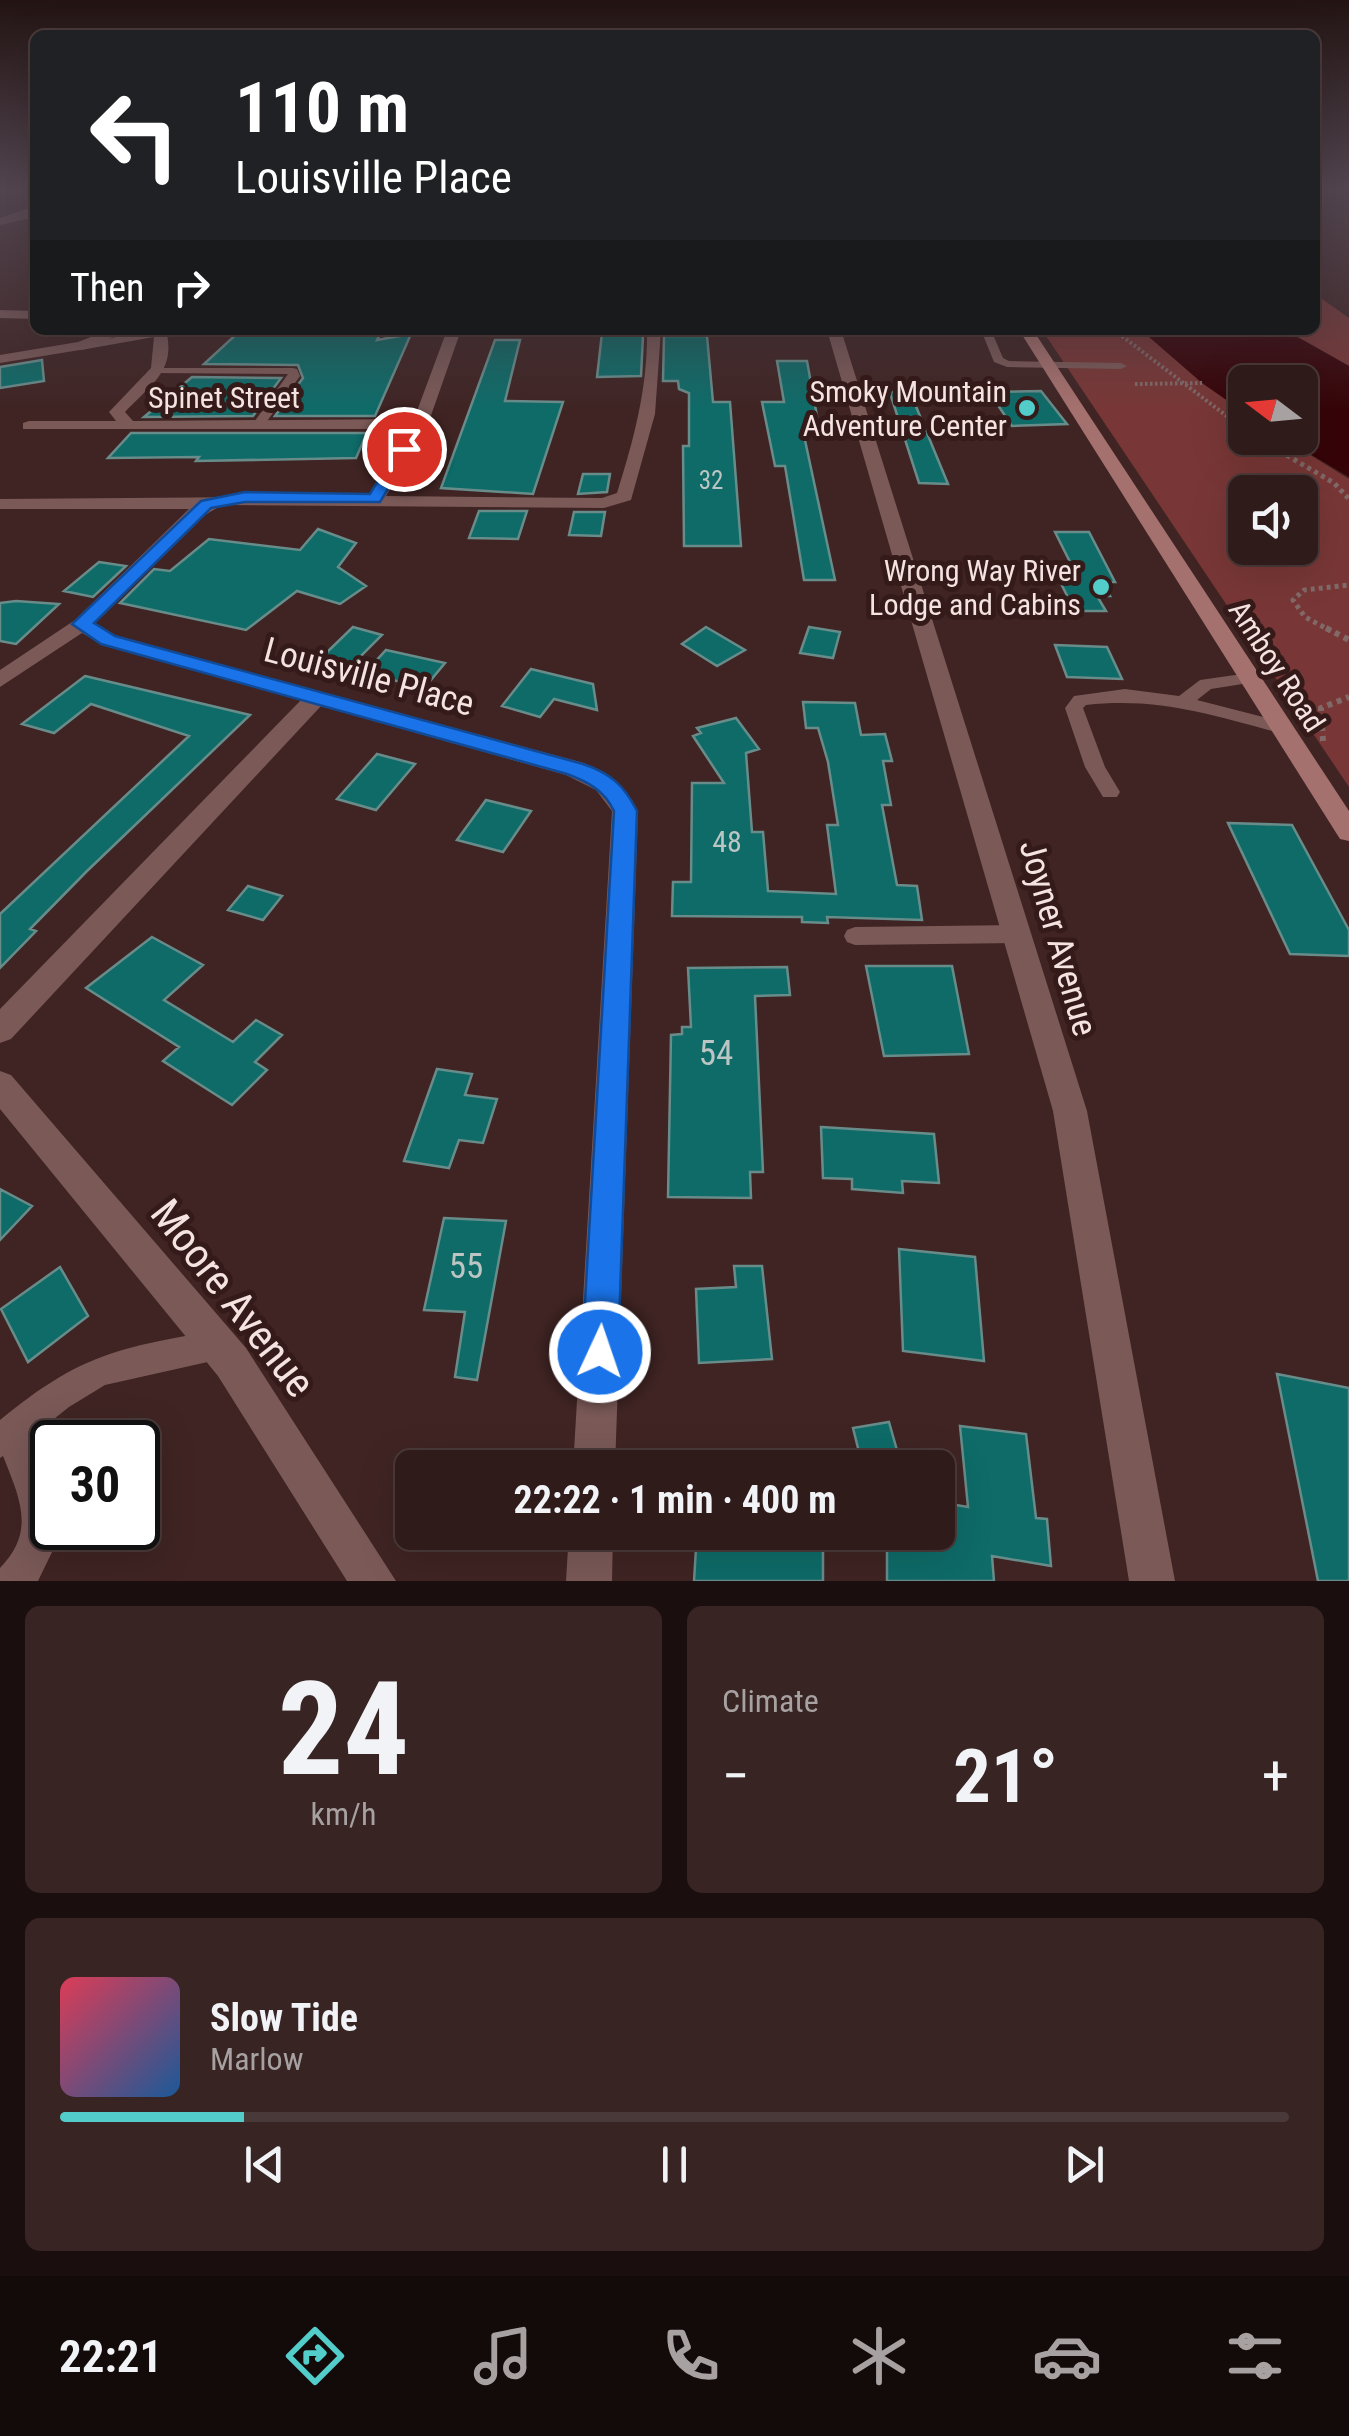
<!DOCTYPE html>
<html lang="en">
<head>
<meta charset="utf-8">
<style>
  :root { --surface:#2f1b1a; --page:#372423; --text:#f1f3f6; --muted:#a7a1a2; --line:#4a3939; --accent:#53cdc9 }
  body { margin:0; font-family:"Roboto Condensed",sans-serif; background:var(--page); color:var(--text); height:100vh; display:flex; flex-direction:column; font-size:38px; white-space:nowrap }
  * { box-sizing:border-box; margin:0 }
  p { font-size:32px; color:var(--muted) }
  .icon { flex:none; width:55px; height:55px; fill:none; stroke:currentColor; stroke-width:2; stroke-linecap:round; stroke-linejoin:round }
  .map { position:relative; height:1581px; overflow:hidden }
  .panel { display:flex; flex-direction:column; gap:25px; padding:25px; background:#1a0f0e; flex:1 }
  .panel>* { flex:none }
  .guide { position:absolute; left:30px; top:30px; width:1290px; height:305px; border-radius:15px; box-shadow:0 10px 40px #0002,0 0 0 2px var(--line); background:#202124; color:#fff; overflow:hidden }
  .needle { width:65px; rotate:286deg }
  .fabs { position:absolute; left:1228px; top:365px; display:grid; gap:20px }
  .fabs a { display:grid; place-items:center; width:90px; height:90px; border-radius:15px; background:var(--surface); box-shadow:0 10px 40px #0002,0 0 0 2px var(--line); font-size:50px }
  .speed { position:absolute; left:30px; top:1420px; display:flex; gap:20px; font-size:50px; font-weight:700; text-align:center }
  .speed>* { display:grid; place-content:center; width:130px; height:130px; border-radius:50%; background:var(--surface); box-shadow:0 10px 40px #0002,0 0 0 2px var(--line); line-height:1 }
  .speed .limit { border:5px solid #111; border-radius:15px; background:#fff; color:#111 }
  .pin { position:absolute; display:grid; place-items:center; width:85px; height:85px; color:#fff; margin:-42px; border:5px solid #fff; border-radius:50%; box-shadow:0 2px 10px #0007 }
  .me { position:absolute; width:110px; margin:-55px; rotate:3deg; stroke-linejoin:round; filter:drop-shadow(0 0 8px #0008) }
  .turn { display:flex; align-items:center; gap:35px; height:210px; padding:0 40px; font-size:45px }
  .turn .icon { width:130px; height:130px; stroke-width:2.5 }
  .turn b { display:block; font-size:70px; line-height:85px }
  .then { display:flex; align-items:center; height:95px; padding:0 40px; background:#0003; gap:20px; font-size:38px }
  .big { font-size:75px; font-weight:700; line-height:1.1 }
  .panel .widget { flex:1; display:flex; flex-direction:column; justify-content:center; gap:15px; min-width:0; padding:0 35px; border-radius:15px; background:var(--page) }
  .panel .dial { align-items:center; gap:0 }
  .dial b { font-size:130px; line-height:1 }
  .song { display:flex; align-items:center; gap:30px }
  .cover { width:120px; height:120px; border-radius:15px; background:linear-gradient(135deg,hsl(350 70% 55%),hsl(210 70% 35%)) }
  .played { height:10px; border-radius:5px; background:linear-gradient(90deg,var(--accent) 15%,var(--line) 15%) }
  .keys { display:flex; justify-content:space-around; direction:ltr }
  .heat { display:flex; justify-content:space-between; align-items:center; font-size:55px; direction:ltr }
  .panel .tiles { flex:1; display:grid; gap:25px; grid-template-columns:1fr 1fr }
  .widget:last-child { grid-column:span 2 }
  .trip { position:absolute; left:395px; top:1450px; width:560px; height:100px; border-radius:15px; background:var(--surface); box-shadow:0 10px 40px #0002,0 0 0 2px var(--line); font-weight:700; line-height:100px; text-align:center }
  .dock { display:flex; height:160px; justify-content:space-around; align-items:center; background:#130b0a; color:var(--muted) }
  .dock .icon { width:70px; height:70px }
  .dock .selected { color:var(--accent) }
  .dock b { font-size:45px; color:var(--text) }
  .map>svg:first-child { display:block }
</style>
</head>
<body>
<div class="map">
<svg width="1349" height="1581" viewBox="0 0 1349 1581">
  <rect width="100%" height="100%" fill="#3f2423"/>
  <path fill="#783736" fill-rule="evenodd" d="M1315 294 1349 318V366L1285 330H1315Z
    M1042 330H1141L1245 409V438H1283L1349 479V787ZM1245 492H1300V548H1245Z"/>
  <path fill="#360408" d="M1141 330H1285L1349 366V477L1283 438H1300V382H1245V413L1202 383Z"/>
  <path fill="#0e6b68" stroke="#688c8a" stroke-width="2.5" d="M241 330H382L377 340 411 334 375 416H275L303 378 298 365 204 364Z
    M602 333 643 336 641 376 597 377Z
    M664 336H707L713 402H730L741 546H684L683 446H689V393L679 389 678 381H663Z
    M495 340H520L505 401 563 402 533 494 441 488Z
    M42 360 44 381 0 388V367Z
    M777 361H807L819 427 803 431 835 580H804L785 466H775L762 402H784Z
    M192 377 281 378 253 416 144 417Z
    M908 387 948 484 919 483 890 393Z
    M1041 391 1067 424 1012 426 989 392Z
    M131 433H367L356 458 196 461 199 457 108 458Z
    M583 474H610L607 492 578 494Z
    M479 511H527L518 539 469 538Z
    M574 512H605L601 536 569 535Z
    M318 529 356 543 338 567 366 586 340 604 297 591 246 630 120 603 154 569 170 571 209 539 300 550Z
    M1055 532H1089L1115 582H1102L1110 596H1097L1106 611H1075L1053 568H1073Z
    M99 562 126 566 93 597 64 591Z
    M16 601 59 604 16 644 0 641V603Z
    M353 627 382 635 354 663 323 656Z
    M706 627 745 650 717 666 682 644Z
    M809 627 840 632 833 658 800 653Z
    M1055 645 1107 647 1122 679 1067 677Z
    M386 650 445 663 425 687 364 674Z
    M531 669 593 684 597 710 554 699 540 717 502 706Z
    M85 676 250 715 86 872 30 929 36 931 0 968V914L189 736 91 704 54 733 22 724Z
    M803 702 855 703 861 735 885 734 892 761H883L891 805H882L897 885 917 886 922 920 827 917 828 923 802 922V917L672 916 673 882H691L692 783H724L693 736 701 733 697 728 736 718 759 749 746 753 752 832H763L768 891 836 894 827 825H838L828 762 818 728H806Z
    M377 754 415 764 376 810 337 799Z
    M486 800 531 811 503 852 457 840Z
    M1228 823 1292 825 1349 930V956L1290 954Z
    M248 886 282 896 263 920 228 910Z
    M152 937 203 965 164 1000 233 1042 256 1020 282 1035 255 1062 267 1070 232 1105 163 1061 179 1047 86 988Z
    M866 966H952L969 1054 884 1056Z
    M787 967 790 995 755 996 763 1172H750L751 1198 668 1197 671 1035 682 1034V1027H691L688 968Z
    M437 1069 472 1074 465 1095 497 1099 483 1143 459 1140 449 1168 404 1161Z
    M821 1127 934 1134 939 1183 902 1181 903 1193 852 1189V1179L823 1178Z
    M0 1189 32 1206 0 1240Z
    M444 1218 506 1221 477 1380 455 1377 465 1312 424 1310Z
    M899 1249 975 1257 984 1361 903 1351Z
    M734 1266H762L772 1359 699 1363 696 1289 736 1287Z
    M60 1267 88 1316 28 1362 1 1309Z
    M1277 1374 1349 1388V1581H1318Z
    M889 1422 902 1468H863L853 1428Z
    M960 1426 1026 1434 1036 1518 1047 1519 1051 1566 992 1556 994 1581H887V1532H938V1502L968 1507Z
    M697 1532H823V1581H694Z"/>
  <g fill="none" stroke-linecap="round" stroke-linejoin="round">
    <path stroke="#806967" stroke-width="4" stroke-dasharray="2.5 2.5" stroke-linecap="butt" d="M1114 330 1245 430
      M1135 384 1202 383
      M1258 438 1270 445"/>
    <path stroke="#806967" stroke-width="5" stroke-dasharray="4 4" stroke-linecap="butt" d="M1266 443 1334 483 1349 499
      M1331 631 1305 617 1293 600 1304 590 1349 585"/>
    <path stroke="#806967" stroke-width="6" stroke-dasharray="5 5" stroke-linecap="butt" d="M1326 628 1349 640
      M1323 741 1321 708 1349 697"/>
    <path fill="#7a5957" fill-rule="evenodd" d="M35 206V211L0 224V218Z
      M981 330H991L1003 358 1009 361 1121 363 1127 366 1121 369 1007 367 994 362Z
      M159 368H293L297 369 300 376 262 428 258 429 252 425 288 374 155 373V369Z
      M1249 673 1258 678 1255 682 1211 689 1197 700 1287 723 1289 727 1287 731 1280 733C1211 715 1158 697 1086 705L1083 708 1105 767 1120 792 1117 797H1103L1085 767 1065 708 1074 696 1125 689 1179 696 1200 680Z
      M1019 925 1027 928 1030 934 1027 940 1019 943 855 945 847 942 844 936 847 930 855 927Z
      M219 1330 230 1335 235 1346 230 1357 105 1385 69 1407 30 1438 52 1500V1528L57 1529 54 1548 38 1581H0V1568C36 1531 20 1499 3 1456L0 1458V1420C82 1353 118 1348 219 1330Z"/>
    <path fill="#7a5957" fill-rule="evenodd" d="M35 211V217L0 225V219Z
      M0 310 35 311V319L0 318Z
      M148 330H177L167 335C175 372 148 387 125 412L133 421 414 419 447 330H461L428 424 386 496 602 498 617 493C634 439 648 387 647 330H661L655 414 631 500 604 508 222 505 198 519 95 623 115 636 584 763C610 773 625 786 638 811L615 1468H573L612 811 596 790 566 775 321 706 11 1039 0 1043V1009L301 700 101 644 82 633 0 687V670L75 620 189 509H0V499L368 496 409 429H23V423L29 421H116L109 412 151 368 154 337 81 350 74 346Z
      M827 330H841L1087 1111 1175 1581H1129L1053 1111Z
      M0 1071 11 1075 246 1348 396 1581H347L218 1376 0 1109Z
      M569 1532H613L612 1581H566Z"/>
    <path fill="#7a5957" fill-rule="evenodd" d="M109 330H128L86 349 0 363V355L78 342Z"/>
    <path fill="#a5716e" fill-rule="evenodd" d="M1019 330H1033L1349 811V841L1340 839Z"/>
  </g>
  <linearGradient id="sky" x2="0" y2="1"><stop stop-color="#231413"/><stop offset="0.46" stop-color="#524550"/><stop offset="1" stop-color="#524550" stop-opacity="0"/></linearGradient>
  <rect width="1349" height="411" fill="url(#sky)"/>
  <path fill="#1a73e8" stroke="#114b97" stroke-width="2.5" d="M399 446 412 449 380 502H245L211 508 94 623 115 636 583 764C610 773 624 785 637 811L618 1352 612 1364 600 1369 587 1364 582 1352 614 811C604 790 588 782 567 774L101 644 72 624 201 501 245 492 370 494Z"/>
  <g fill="#53cdc9" stroke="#341b1a" stroke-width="4">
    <circle cx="1027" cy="408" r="10"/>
    <circle cx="1101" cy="587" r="10"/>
  </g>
  <g text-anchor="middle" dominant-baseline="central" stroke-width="10" stroke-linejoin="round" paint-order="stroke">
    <g font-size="25" fill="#bbc5c3">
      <text x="711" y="480">32</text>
    </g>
    <g font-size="30" fill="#f5e3e1" stroke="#341b1a" text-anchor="end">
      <text x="1007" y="391">Smoky Mountain<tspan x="1007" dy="34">Adventure Center</tspan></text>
      <text x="1081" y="570">Wrong Way River<tspan x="1081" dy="34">Lodge and Cabins</tspan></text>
    </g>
    <g font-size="30" fill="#f5e3e1" stroke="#341b1a">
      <text x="224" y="397">Spinet Street</text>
      <text transform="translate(1277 666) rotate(57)">Amboy Road</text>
    </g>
    <g font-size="30" fill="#bbc5c3">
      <text x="727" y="841">48</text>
    </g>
    <g font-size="35" fill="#f5e3e1" stroke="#341b1a">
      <text transform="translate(369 677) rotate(15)">Louisville Place</text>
      <text transform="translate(1058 938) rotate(74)">Joyner Avenue</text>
    </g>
    <g font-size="35" fill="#bbc5c3">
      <text x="716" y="1053">54</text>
      <text x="466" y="1266">55</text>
    </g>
    <g font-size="42" fill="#f5e3e1" stroke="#341b1a">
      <text transform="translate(233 1298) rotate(52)">Moore Avenue</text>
    </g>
  </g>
</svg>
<div class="fabs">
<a><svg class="needle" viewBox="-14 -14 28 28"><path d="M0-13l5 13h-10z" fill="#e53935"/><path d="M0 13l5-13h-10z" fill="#a7a1a2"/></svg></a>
<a><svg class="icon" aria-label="sound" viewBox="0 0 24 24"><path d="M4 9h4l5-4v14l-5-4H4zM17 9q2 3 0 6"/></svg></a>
</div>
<div class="speed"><div class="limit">30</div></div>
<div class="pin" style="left:404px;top:449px;background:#d93025"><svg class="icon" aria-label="arrive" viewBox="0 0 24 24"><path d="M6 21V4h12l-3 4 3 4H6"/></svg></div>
<svg class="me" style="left:600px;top:1352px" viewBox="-20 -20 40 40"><circle r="17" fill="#1a73e8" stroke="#fff" stroke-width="3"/><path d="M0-11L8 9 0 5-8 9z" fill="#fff"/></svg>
<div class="trip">22:22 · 1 min · 400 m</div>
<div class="guide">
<div class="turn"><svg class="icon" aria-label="left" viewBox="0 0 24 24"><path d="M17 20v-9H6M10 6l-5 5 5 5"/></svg><div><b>110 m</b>Louisville Place</div></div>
<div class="then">Then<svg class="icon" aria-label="right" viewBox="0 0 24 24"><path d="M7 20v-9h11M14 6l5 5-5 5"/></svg></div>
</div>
</div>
<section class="panel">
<div class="tiles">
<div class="widget dial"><b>24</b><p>km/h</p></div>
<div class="widget"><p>Climate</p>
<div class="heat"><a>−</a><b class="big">21°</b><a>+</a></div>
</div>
<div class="widget">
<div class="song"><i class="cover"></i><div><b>Slow Tide</b><p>Marlow</p></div></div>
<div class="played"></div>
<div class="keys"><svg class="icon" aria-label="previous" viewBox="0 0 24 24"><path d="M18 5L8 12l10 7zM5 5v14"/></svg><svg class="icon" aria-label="pause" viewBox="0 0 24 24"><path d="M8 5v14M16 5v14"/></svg><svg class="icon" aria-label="next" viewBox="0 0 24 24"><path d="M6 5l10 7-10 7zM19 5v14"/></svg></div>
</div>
</div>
</section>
<nav class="dock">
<b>22:21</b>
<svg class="icon selected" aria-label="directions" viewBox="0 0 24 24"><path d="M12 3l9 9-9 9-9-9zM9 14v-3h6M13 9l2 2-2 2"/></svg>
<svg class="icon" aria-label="music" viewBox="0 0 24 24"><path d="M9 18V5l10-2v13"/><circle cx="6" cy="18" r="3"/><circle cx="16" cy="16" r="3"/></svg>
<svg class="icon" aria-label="phone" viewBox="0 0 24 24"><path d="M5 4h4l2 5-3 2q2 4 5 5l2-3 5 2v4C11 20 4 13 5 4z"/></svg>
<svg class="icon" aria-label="climate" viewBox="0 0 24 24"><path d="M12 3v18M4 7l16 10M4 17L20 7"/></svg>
<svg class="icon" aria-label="car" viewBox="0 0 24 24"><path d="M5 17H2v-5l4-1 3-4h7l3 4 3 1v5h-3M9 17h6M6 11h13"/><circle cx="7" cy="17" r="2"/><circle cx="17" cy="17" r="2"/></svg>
<svg class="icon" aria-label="filters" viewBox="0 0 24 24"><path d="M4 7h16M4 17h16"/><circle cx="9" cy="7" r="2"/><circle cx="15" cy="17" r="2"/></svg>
</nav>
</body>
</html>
